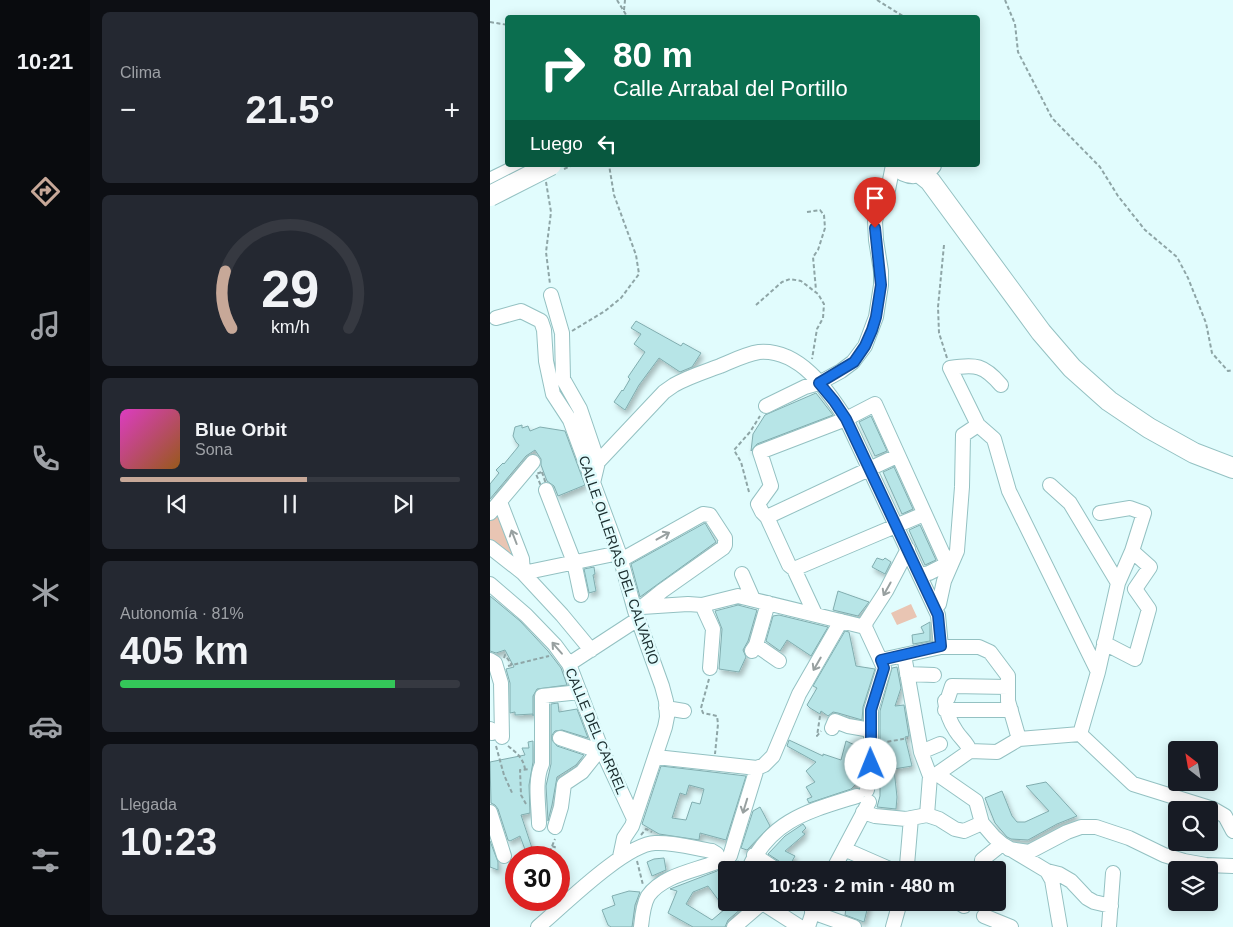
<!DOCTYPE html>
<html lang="es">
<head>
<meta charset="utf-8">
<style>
  :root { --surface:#171b24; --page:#242831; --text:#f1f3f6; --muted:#9ea1a6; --line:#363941; --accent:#c7a898 }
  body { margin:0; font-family:Arial,sans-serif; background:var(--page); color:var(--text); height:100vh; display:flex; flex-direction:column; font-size:19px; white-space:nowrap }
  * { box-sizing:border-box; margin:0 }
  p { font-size:16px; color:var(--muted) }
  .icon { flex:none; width:28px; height:28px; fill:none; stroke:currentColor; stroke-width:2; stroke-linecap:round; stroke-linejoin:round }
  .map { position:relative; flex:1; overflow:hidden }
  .panel { display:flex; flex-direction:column; gap:12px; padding:12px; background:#0d0f14; width:400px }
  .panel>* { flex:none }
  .hud { position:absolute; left:15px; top:15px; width:475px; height:152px; border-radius:5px; box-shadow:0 2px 12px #0003; background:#0b6e4f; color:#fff; overflow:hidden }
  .needle { width:32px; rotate:329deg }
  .fabs { position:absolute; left:678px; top:741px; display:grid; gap:10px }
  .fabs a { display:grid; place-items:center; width:50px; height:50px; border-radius:5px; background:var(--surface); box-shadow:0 2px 12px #0003; font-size:25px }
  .speed { position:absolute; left:15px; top:846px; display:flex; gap:10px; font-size:25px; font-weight:700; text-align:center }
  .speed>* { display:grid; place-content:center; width:65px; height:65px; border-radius:50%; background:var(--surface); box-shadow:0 2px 12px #0003; line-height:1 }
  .speed .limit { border:8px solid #d22; background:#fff; color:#111 }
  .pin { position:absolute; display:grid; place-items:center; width:42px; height:42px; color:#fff; margin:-51px -21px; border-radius:50% 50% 50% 0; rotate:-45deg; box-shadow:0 0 5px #0007 }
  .pin .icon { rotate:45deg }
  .me { position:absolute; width:55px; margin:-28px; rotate:359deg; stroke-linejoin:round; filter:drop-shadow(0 0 4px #0008) }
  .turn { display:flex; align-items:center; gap:18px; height:105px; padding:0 25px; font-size:22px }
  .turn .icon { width:65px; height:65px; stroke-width:2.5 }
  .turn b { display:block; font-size:35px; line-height:42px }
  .then { display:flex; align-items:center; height:48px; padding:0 25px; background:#0003; gap:10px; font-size:19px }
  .big { font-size:38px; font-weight:700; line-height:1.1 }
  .panel .widget { flex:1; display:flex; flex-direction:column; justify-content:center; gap:8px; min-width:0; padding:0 18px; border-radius:8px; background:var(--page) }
  .panel .dial { align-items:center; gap:0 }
  .dial svg { height:130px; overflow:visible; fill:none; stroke:var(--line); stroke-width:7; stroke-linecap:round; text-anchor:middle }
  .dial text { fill:var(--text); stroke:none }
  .song { display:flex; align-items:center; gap:15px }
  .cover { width:60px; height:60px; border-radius:8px; background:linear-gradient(135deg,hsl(310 70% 55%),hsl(30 70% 35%)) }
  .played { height:5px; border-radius:2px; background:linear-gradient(90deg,var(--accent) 55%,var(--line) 55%) }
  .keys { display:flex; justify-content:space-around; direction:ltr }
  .heat { display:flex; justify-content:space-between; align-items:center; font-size:28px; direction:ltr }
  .charge { height:8px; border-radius:4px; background:linear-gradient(90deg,#34c759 81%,var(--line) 0) }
  .trip { position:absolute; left:228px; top:861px; width:288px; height:50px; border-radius:5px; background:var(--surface); box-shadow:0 2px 12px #0003; font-weight:700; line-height:50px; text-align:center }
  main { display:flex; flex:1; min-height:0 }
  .tab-bar { display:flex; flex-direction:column; width:90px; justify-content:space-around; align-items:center; background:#090b0e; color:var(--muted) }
  .tab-bar .icon { width:35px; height:35px }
  .tab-bar .on { color:var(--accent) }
  .tab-bar b { font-size:22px; color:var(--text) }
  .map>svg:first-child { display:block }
</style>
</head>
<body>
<main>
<nav class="tab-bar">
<b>10:21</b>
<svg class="icon on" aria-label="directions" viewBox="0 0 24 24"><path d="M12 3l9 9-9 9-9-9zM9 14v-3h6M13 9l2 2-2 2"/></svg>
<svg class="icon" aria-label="music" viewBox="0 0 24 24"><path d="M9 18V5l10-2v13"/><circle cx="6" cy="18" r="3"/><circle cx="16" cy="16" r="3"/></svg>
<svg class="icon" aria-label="phone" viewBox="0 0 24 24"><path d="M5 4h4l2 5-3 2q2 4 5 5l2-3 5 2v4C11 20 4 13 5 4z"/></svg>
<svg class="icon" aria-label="climate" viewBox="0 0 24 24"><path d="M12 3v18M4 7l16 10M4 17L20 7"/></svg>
<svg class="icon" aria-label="car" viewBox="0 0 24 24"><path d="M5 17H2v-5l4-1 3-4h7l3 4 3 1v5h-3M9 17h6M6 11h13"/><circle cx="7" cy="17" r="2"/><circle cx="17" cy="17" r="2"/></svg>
<svg class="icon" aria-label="filters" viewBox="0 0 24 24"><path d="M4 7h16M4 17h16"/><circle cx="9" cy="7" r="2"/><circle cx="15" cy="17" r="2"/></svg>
</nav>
<section class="panel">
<div class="widget"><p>Clima</p>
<div class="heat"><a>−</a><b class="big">21.5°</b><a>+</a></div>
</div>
<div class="widget dial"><svg viewBox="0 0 100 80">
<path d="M14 69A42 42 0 1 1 86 69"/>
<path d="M14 69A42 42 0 0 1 10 34" stroke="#c7a898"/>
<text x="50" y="56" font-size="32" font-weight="700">29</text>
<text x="50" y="72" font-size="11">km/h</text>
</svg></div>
<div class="widget">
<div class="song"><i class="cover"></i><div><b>Blue Orbit</b><p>Sona</p></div></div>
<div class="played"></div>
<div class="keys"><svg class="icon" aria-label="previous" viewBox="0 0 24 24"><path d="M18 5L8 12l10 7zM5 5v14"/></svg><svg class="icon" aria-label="pause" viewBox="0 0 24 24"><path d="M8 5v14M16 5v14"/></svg><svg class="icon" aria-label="next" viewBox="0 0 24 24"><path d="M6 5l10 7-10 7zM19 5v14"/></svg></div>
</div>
<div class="widget"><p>Autonomía · 81%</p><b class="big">405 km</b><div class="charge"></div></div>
<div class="widget"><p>Llegada</p><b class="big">10:23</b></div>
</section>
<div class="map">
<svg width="743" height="927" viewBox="0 0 743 927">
  <defs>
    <filter id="shadow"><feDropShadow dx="2.5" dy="4" stdDeviation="2.5" flood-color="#0004"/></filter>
  </defs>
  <rect width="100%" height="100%" fill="#e1fcfd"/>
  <path fill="#e9c5b3" d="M10 512 28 558 24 562 0 544V517Z
    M421 604 427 617 407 625 401 613Z"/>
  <path fill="#b7e5e7" stroke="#81adaf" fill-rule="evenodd" filter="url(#shadow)" d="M146 321 191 346 193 343 211 353 202 367 190 372 169 358 149 385 135 410 124 402 132 390 133 391 140 379 138 377 155 352 144 344 151 334 141 328Z
    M326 393 343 415 267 444 261 451 263 434 275 415Z
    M381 416 397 451 385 456 369 422Z
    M32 425V428L38 426 40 431 50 427 75 431 95 485 68 496 64 486 57 481 51 465V459L45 450 36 456 0 499V484L9 473 6 470 13 463 14 464 28 447 29 445 26 442 23 436 25 427Z
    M404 467 423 509 412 514 393 472Z
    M215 523 226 542 150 597 141 564Z
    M430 525 446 560 435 565 419 530Z
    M387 558 393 560 395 558 401 562 395 574 382 567Z
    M104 567 105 574 103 575 106 591 99 593 94 569Z
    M348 591 379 602 368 616 343 610Z
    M0 596 30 621 58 651 71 668 77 685 47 689 43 696V716V714L25 715V712L20 713V683L16 669 24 667 15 650 6 653 0 651Z
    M248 605 267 610 258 641 253 650 256 657 249 672 229 669 232 629 225 611Z
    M289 615 338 627 321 656 297 640 290 651 276 641 283 616Z
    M440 622V641L423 644 422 635 434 633 431 627Z
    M355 631 359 632 366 666 385 669 373 707 372 720 348 713 343 712 338 716 331 711 330 714 320 708 317 705 327 688 323 686Z
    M407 667 411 688 405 706 414 705 419 736 415 737 422 766 404 769 407 797 406 809 387 807 390 796V711L402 668Z
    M68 703 69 712 87 709 98 738 72 730 65 731 62 735V740L67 746 94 755 86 765 67 777 62 805 58 821 56 786 61 764V704Z
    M299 740 333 756V754L351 760 356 741 367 746 369 742 372 743V763L369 781 361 789 319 803 317 799 322 797 316 787 325 782 316 771 326 762 297 746Z
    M43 741V762L39 785 40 813 31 815 44 854 37 855 30 836 20 841 18 840 8 809 5 805 1 803 0 762 35 755 32 748H39L38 742Z
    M171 766 256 776 236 840 210 833 209 840 169 834 152 824ZM199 785 214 789 210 804 202 802 196 820 182 818 190 793 196 795Z
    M556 782 587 816 567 824 538 840 521 839 517 837 505 823 495 798 512 791 522 816 527 822H535L559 811 536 786Z
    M270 807 280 826 257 850 251 848 263 811Z
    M313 824 316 828 312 832 315 834 295 851 305 856 297 870H296L292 863 278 854 295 836Z
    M0 841 8 862V870L0 867Z
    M174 858 176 870 162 876 157 862 164 859Z
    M248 861 252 863 249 870H236V902H259L238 920 235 927H203L178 913 187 891 180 889 227 871 237 864 241 865ZM218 886 235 909 222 920 196 904 203 892Z
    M139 891 150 892 145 905 142 927H121L118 925 112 910 125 905 122 896Z
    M357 902H379L374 922 355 915Z"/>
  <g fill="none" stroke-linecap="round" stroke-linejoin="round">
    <defs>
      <path id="minor" d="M61 295 72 333 73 379 90 409 108 462
        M6 318 31 311 51 321 54 330 56 361 63 394 80 420 129 553 145 611 172 686 176 701 177 717 175 727 142 826 134 838 130 857
        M511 385C494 365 486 364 460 368L488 425 504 439 519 491 608 672 590 734
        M276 406 315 387 329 383 351 371 363 362 375 346 386 317 391 285V271L386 240 385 221 388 211 398 190 403 165
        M103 483 108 462 174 392 184 385C198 377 214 372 230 366 242 361 256 354 269 352 309 349 337 389 356 419L448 615 451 647 391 660
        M560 485 580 503 628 583 608 672
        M56 490 84 562 91 595
        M10 502 32 559 33 573
        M0 513 43 462
        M610 513 640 508 654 513 642 551 628 583
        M277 517 407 456
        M0 547 33 573 72 615 101 650
        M131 560 213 514 220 515 235 538V545L233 548 172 591 152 607
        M304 569 434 514
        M33 573 129 553
        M252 574 263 599
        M0 584 36 615 65 645 79 664 111 748 144 819
        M212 605 223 629 220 668
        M445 608 449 604 454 581 467 551 472 487 473 435 488 425
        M145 611 152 607 198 604 212 605 248 596 375 627 394 668 381 710V764L377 790
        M325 614 304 569 299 565 277 517 272 512 268 504 281 486 270 452 356 419 385 404 457 563 455 565 439 573 429 575
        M375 627 376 622 396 591 418 549
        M614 643 645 659 659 609 645 589 660 567 642 551
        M266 645 289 661
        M451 647H489L500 652 518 676V701L529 739
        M262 651 266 645 278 603
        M414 655 431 752 440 776 437 815
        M0 660 5 663 11 683 12 737
        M79 664 148 619
        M417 674 444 675
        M176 708 194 711
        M455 710H521
        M342 728 345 721 358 726 381 730
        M0 729 2 733
        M70 738 100 748H111
        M480 751C477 742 471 739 466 731 460 722 456 711 455 701L458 698 462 686 518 687
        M431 752 450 744
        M166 757 267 768
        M447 774 486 801 492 823 504 837 512 844 557 871 569 874 581 881 597 898 604 902 621 906
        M440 776 447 774 480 751 507 752 529 739 590 734 643 784 723 809 735 816 743 831
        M0 812 14 856
        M373 812 385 816 416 819 437 815 449 819 465 829 474 831 492 823
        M49 824C49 806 44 781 52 764V696L90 692
        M65 827 71 807 74 784 92 772 111 748
        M354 849 402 870
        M519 849 539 852 577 832 591 827H606L639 838 674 855 694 861 716 865 743 866
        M264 855 287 870
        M240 856 267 768 274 765 283 756 309 694 351 621
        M417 865 421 818
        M258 870C280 820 319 811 367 796
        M343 870 379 802
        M491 870 492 860 512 844
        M557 871 562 880 570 927
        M271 902 310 927
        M468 902 474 906
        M322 912 364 927
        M494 916 521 927
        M48 927C73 906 135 844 165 843 184 842 204 848 222 851L227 854 228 859 224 863C203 871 172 876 158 896 153 905 152 917 151 927
        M244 927 272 903
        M318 927 326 902
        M403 927 410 902
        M619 927 623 873"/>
      <path id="highway" d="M406 165C417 176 429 176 441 165
        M430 173 440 181 551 332 582 368 619 401 659 428 704 453 743 468
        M0 183 37 165"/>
    </defs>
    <use href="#minor" stroke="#94c1c2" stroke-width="16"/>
    <use href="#highway" stroke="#94c1c2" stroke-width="22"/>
    <path stroke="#8ea5a6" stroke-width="2" stroke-dasharray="4 2.5" stroke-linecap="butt" d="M127 0 138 18
      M387 0 416 18
      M515 0 525 24 528 52 562 118 610 167 628 196 655 230 687 257 698 278 716 323 722 353 738 371 743 370
      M134 10 135 0
      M0 22 18 25
      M74 169 83 165
      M56 182 61 212 56 252 60 284
      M317 212 330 210 334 215 335 228 328 250 323 257 326 290
      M454 245 448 307 449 333 457 358
      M266 305 292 282 300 279 311 281 328 294 334 304 333 318 327 329 322 359
      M82 331 115 311 131 298 149 274 146 255 124 195 119 165
      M52 472 56 484 51 486 46 474Z
      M259 492 251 462 244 450 260 432 270 416
      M14 658 15 655 22 665
      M18 666 59 656
      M219 679 211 708 213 713 227 716 228 724 225 754
      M330 716 327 736 331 731
      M391 743 418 738
      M6 746 14 775 23 795
      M18 746C27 753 33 758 35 769
      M36 804 31 795 30 770 40 769
      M151 835 156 829 162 832
      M62 846 67 848
      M50 858 52 850
      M57 858 65 839
      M147 861 153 885"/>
    <use href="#minor" stroke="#fff" stroke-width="14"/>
    <use href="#highway" stroke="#fff" stroke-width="20"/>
    <defs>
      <path id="highway-bridge" d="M0 196 61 165"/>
    </defs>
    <use href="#highway-bridge" stroke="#94c1c2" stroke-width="22" stroke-linecap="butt"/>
    <use href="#highway-bridge" stroke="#fff" stroke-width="20"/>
  </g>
  <defs><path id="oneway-shaft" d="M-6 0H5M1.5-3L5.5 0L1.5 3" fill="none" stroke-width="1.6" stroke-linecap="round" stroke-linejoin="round" transform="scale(1.25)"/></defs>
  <g stroke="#98a0a0">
    <use href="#oneway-shaft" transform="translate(173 536) rotate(-29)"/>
    <use href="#oneway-shaft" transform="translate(24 537) rotate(-111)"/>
    <use href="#oneway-shaft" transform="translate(397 589) rotate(119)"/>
    <use href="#oneway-shaft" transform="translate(67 648) rotate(-131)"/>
    <use href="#oneway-shaft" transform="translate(327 664) rotate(120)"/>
    <use href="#oneway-shaft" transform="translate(255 806) rotate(107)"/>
  </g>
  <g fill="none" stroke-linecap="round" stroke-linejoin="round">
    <defs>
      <path id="route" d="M381 764V710L394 668 391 660 451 646 448 615 356 419 344 401 329 383 364 362 375 346 382 330 386 317 391 285 385 228"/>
    </defs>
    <use href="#route" stroke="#114b97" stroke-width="12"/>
    <use href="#route" stroke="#1a73e8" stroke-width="9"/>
  </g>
  <g text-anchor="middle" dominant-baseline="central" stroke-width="5" stroke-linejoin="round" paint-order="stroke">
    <g font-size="14" fill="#1a2c2d" stroke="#e1fcfd">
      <text transform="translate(129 560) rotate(71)">CALLE OLLERIAS DEL CALVARIO</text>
      <text transform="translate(106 731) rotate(67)">CALLE DEL CARREL</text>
    </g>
  </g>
</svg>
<div class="fabs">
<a><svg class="needle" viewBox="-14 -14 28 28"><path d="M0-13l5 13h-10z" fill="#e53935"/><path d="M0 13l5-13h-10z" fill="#9ea1a6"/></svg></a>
<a><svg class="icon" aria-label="search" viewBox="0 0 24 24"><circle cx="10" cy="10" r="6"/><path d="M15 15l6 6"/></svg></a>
<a><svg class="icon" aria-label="layers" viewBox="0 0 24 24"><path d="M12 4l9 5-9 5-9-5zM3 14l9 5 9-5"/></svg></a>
</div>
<div class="speed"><div class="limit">30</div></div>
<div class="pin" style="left:385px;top:228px;background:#d93025"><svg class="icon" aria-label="arrive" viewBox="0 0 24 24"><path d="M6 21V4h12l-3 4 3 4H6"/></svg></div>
<svg class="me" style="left:381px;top:764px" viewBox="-20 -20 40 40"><circle r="19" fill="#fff"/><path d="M0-13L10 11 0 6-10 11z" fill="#1a73e8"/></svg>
<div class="trip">10:23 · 2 min · 480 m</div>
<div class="hud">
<div class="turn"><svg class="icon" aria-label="right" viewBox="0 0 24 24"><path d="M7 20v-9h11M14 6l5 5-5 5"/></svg><div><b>80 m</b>Calle Arrabal del Portillo</div></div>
<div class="then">Luego<svg class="icon" aria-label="left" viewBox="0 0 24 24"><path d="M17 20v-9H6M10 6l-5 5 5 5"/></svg></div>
</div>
</div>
</main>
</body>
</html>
